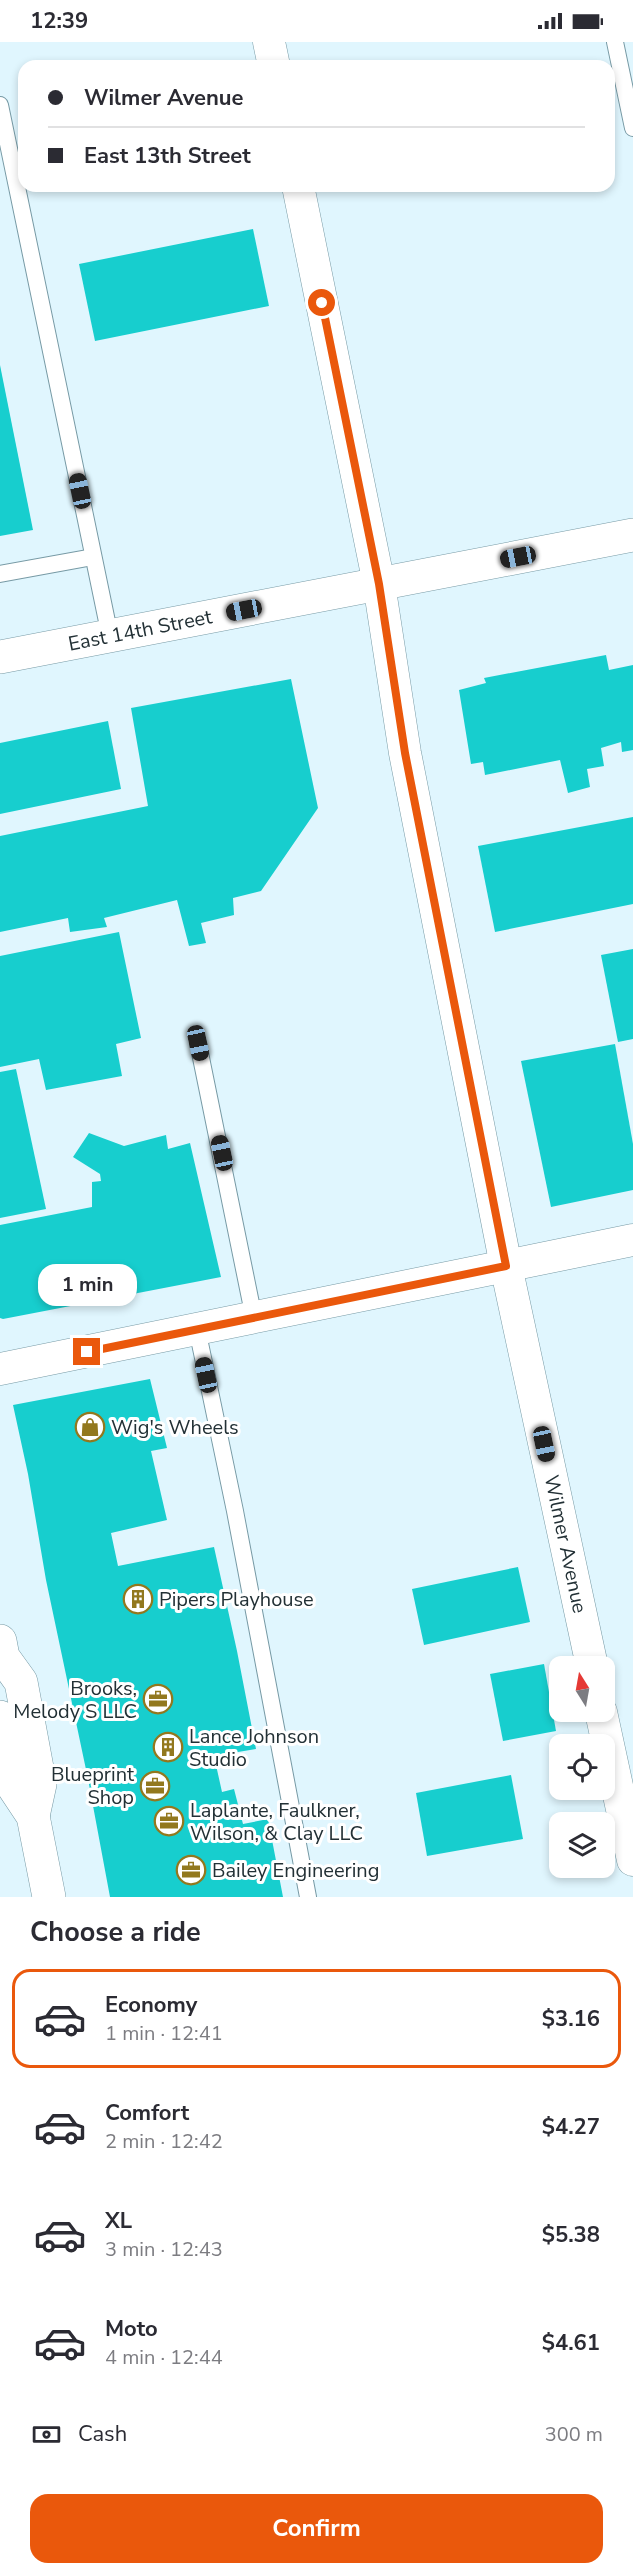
<!DOCTYPE html>
<html lang="en">
<head>
<meta charset="utf-8">
<style>
	body { margin:0; font-family:"Nunito Sans",sans-serif; background:#f2f2f3; color:#2b2b33; height:100vh; display:flex; flex-direction:column; font-size:22px; white-space:nowrap }
	* { box-sizing:border-box; margin:0 }
	p { font-size:20px; color:#7c7c81 }
	.icon { flex:none; width:33px; height:33px; fill:none; stroke:currentColor; stroke-width:2; stroke-linecap:round; stroke-linejoin:round }
	.map { position:relative; height:1855px; overflow:hidden }
	.drawer { display:flex; flex-direction:column; background:#fff; flex:1 }
	.drawer>* { flex:none }
	.hud { position:absolute; left:18px; top:18px; width:597px; height:132px; border-radius:18px; box-shadow:0 3px 9px #0003; display:grid; align-content:center; height:132px; padding:0 30px; background:#fff }
	.needle { width:39px; rotate:349deg }
	.buttons { position:absolute; left:549px; top:1614px; display:grid; gap:12px }
	.buttons a { display:grid; place-items:center; width:66px; height:66px; border-radius:12px; background:#fff; box-shadow:0 3px 9px #0003; font-size:30px }
	.end { position:absolute; width:27px; height:27px; margin:-14px; border:8px solid #ea580c; background:#fff; box-shadow:0 0 0 3px #fff }
	.from { border-radius:50% }
	.bubble { position:absolute; height:42px; border-radius:18px; background:#fff; box-shadow:0 3px 9px #0003; font-size:20px; font-weight:700; line-height:42px; text-align:center }
	.car { position:absolute; width:18px; height:36px; margin:-18px -9px; border-radius:8px; box-shadow:0 0 4px 2px #0007; background:linear-gradient(#222 24%,#8ab4d8 0 40%,#222 0 76%,#8ab4d8 0 86%,#222 0) }
	.hud b { display:flex; align-items:center; gap:21px; height:57px; font-size:22px }
	.hud b+b { border-top:2px solid #e1e1e2 }
	.hud i { width:15px; height:15px; background:#2b2b33 }
	ul { padding:0; list-style:none }
	li { display:flex; align-items:center; gap:18px; height:99px; margin:0 12px 9px; padding:0 18px; border:3px solid transparent; border-radius:18px }
	li div { flex:1 }
	li b { display:block; font-size:22px }
	li em { font-style:normal; font-weight:700 }
	li.current { border-color:#ea580c }
	li>.icon { width:54px; height:54px; stroke-width:1.5 }
	h2 { padding:0 30px; font-size:27px; line-height:72px }
	.pay { display:flex; align-items:center; gap:15px; height:66px; padding:0 30px; font-size:22px }
	.pay p { margin-inline-start:auto }
	.primary-button { display:flex; gap:12px; margin-top:auto; padding:12px 30px }
	.primary-button a { flex:1; height:69px; border-radius:18px; background:#ea580c; color:#fff; font-size:24px; font-weight:700; line-height:69px; text-align:center }
	.status { display:flex; justify-content:space-between; align-items:center; height:42px; padding:0 30px; background:#fff; direction:ltr }
	.status svg { height:16px; fill:currentColor }
	.map>svg:first-child { display:block }
	.building { fill:#17cece }
	.lines { fill:none; stroke-linecap:round; stroke-linejoin:round }
	.lane-casing { stroke:#779aa5; stroke-width:18 }
	.street-casing { stroke:#779aa5; stroke-width:33 }
	.secondary-casing { stroke:#779aa5; stroke-width:34 }
	.lane { stroke:#fff; stroke-width:16 }
	.street { stroke:#fff; stroke-width:32 }
	.secondary { stroke:#fff; stroke-width:33 }
	.route { stroke:#ea580c; stroke-width:8 }
	.labels { text-anchor:middle; stroke-width:6; stroke-linejoin:round; paint-order:stroke }
	.street-label { font-size:20px; fill:#223035; stroke:#fff }
	.poi-label { font-size:20px; fill:#223035; stroke:#fff; text-anchor:start }
</style>
</head>
<body>
<div class="status"><b>12:39</b><svg viewBox="0 0 49 12"><path d="M0 12V9h3v3zM5 12V6h3v6zM10 12V3h3v9zM15 12V0h3v12zM26 1h20v11H26zM47 4h2v5h-2z"/></svg></div>
<div class="map">
<svg width="633" height="1855" viewBox="0 0 633 1855">
	<rect width="100%" height="100%" fill="#e0f6fe"/>
	<g class="building">
		<polygon points="253,187 269,264 95,299 79,222"/>
		<polygon points="0,323 33,488 0,494"/>
		<polygon points="606,613 609,628 633,623 633,708 622,710 621,700 601,706 604,724 587,727 590,745 568,751 560,718 485,733 483,720 471,722 459,648 486,641 484,636"/>
		<polygon points="291,637 318,766 261,849 233,856 234,873 201,881 206,901 189,904 177,858 104,876 107,885 70,890 68,876 0,890 0,794 148,764 131,666"/>
		<polygon points="108,679 121,747 0,772 0,701"/>
		<polygon points="633,775 633,862 495,890 478,804"/>
		<polygon points="119,890 141,996 116,1002 122,1034 46,1048 39,1017 0,1025 0,914"/>
		<polygon points="633,907 633,997 618,1000 601,913"/>
		<polygon points="615,1002 633,1102 633,1148 551,1165 521,1019"/>
		<polygon points="16,1027 46,1167 0,1176 0,1030"/>
		<polygon points="89,1091 124,1104 166,1093 168,1107 190,1101 221,1235 3,1277 0,1276 0,1183 92,1165 92,1140 101,1139 100,1132 73,1115"/>
		<polygon points="150,1337 167,1406 151,1409 167,1478 111,1491 118,1524 214,1505 237,1609 256,1707 214,1714 222,1750 234,1747 243,1782 268,1777 283,1855 110,1855 88,1737 46,1538 28,1432 13,1363"/>
		<polygon points="518,1525 530,1580 424,1603 412,1547"/>
		<polygon points="544,1622 556,1689 503,1699 490,1632"/>
		<polygon points="511,1733 523,1797 427,1814 416,1751"/>
	</g>
	<g class="lines">
		<g class="lane-casing">
			<g id="lane">
				<polyline points="615,0 633,86"/>
				<polyline points="0,63 110,594"/>
				<polyline points="0,532 93,515"/>
				<polyline points="198,1001 254,1276"/>
				<polyline points="197,1287 235,1469 308,1855"/>
			</g>
		</g>
		<g class="street-casing">
			<g id="street">
				<polyline points="269,0 274,24"/>
				<polyline points="298,144 379,542 405,711 506,1224 592,1624"/>
				<polyline points="0,1327 633,1198"/>
				<polyline points="601,1670 633,1818"/>
			</g>
		</g>
		<g class="secondary-casing">
			<g id="secondary">
				<polyline points="0,615 633,493"/>
				<polyline points="0,1599 3,1615 21,1640 40,1742 33,1774"/>
				<polyline points="0,1675 11,1741 33,1774 49,1855"/>
			</g>
		</g>
		<use href="#lane" class="lane"/>
		<use href="#street" class="street"/>
		<use href="#secondary" class="secondary"/>
	</g>
	<g class="lines">
		<polyline class="route" points="87,1310 506,1224 405,711 379,542 322,261"/>
	</g>
	<defs>
		<g id="shop-ring" transform="scale(1.5)"><circle r="9.5" fill="#fff" stroke="#92781e" stroke-width="1.5"/><path d="M-5-2.5h2.3a2.7 3.5 0 0 1 5.4 0H5L5.5 6h-11ZM-1.5-2.5h3a1.5 2.3 0 0 0-3 0Z" fill="#92781e"/></g>
		<g id="building-ring" transform="scale(1.5)"><circle r="9.5" fill="#fff" stroke="#92781e" stroke-width="1.5"/><path d="M-4-6H4V6H1V3H-1V6H-4ZM-2.5-4.3h1.7v1.8h-1.7ZM.8-4.3h1.7v1.8H.8ZM-2.5-1h1.7V.8h-1.7ZM.8-1h1.7V.8H.8Z" fill="#92781e"/></g>
		<g id="office-ring" transform="scale(1.5)"><circle r="9.5" fill="#fff" stroke="#92781e" stroke-width="1.5"/><path d="M-6-3h4V-5.5h4V-3h4V5H-6ZM-1-4.5V-3h2v-1.5ZM-6 0V1H6V0Z" fill="#92781e"/></g>
	</defs>
	<g fill-rule="evenodd">
		<use href="#shop-ring" x="90" y="1385"/>
		<use href="#building-ring" x="138" y="1557"/>
		<use href="#office-ring" x="158" y="1657"/>
		<use href="#building-ring" x="168" y="1705"/>
		<use href="#office-ring" x="155" y="1744"/>
		<use href="#office-ring" x="169" y="1779"/>
		<use href="#office-ring" x="191" y="1828"/>
	</g>
	<g class="labels">
		<g class="street-label">
			<text transform="translate(140 588) rotate(-11)" y="7">East 14th Street</text>
			<text transform="translate(566 1502) rotate(78)" y="7">Wilmer Avenue</text>
		</g>
		<g class="poi-label">
			<text x="111" y="1392">Wig's Wheels</text>
			<text x="159" y="1564">Pipers Playhouse</text>
			<text x="137" y="1653" text-anchor="end">Brooks,<tspan x="137" dy="23">Melody S LLC</tspan></text>
			<text x="189" y="1701">Lance Johnson<tspan x="189" dy="23">Studio</tspan></text>
			<text x="134" y="1739" text-anchor="end">Blueprint<tspan x="134" dy="23">Shop</tspan></text>
			<text x="190" y="1775">Laplante, Faulkner,<tspan x="190" dy="23">Wilson, &amp; Clay LLC</tspan></text>
			<text x="212" y="1835">Bailey Engineering</text>
		</g>
	</g>
</svg>
<div class="buttons">
<a><svg class="needle" viewBox="-14 -14 28 28"><path d="M0-13l5 13h-10z" fill="#e53935"/><path d="M0 13l5-13h-10z" fill="#7c7c81"/></svg></a>
<a><svg class="icon" aria-label="locate" viewBox="0 0 24 24"><circle cx="12" cy="12" r="6"/><path d="M12 2v4M12 18v4M2 12h4M18 12h4"/></svg></a>
<a><svg class="icon" aria-label="layers" viewBox="0 0 24 24"><path d="M12 4l9 5-9 5-9-5zM3 14l9 5 9-5"/></svg></a>
</div>
<i class="end from" style="left:322px;top:261px"></i>
<i class="end" style="left:87px;top:1310px"></i>
<div class="bubble" style="left:38px;top:1222px;width:99px">1 min</div>
<i class="car" style="left:80px;top:449px;rotate:348deg"></i>
<i class="car" style="left:518px;top:515px;rotate:259deg"></i>
<i class="car" style="left:244px;top:568px;rotate:259deg"></i>
<i class="car" style="left:198px;top:1001px;rotate:168deg"></i>
<i class="car" style="left:222px;top:1111px;rotate:348deg"></i>
<i class="car" style="left:206px;top:1333px;rotate:348deg"></i>
<i class="car" style="left:544px;top:1402px;rotate:168deg"></i>
<div class="hud">
<b><i class="from"></i>Wilmer Avenue</b>
<b><i></i>East 13th Street</b>
</div>
</div>
<section class="drawer">
<h2>Choose a ride</h2>
<ul>
<li class="current"><svg class="icon" aria-label="car" viewBox="0 0 24 24"><path d="M5 17H2v-5l4-1 3-4h7l3 4 3 1v5h-3M9 17h6M6 11h13"/><circle cx="7" cy="17" r="2"/><circle cx="17" cy="17" r="2"/></svg><div><b>Economy</b><p>1 min · 12:41</p></div><em>$3.16</em></li>
<li><svg class="icon" aria-label="car" viewBox="0 0 24 24"><path d="M5 17H2v-5l4-1 3-4h7l3 4 3 1v5h-3M9 17h6M6 11h13"/><circle cx="7" cy="17" r="2"/><circle cx="17" cy="17" r="2"/></svg><div><b>Comfort</b><p>2 min · 12:42</p></div><em>$4.27</em></li>
<li><svg class="icon" aria-label="car" viewBox="0 0 24 24"><path d="M5 17H2v-5l4-1 3-4h7l3 4 3 1v5h-3M9 17h6M6 11h13"/><circle cx="7" cy="17" r="2"/><circle cx="17" cy="17" r="2"/></svg><div><b>XL</b><p>3 min · 12:43</p></div><em>$5.38</em></li>
<li><svg class="icon" aria-label="car" viewBox="0 0 24 24"><path d="M5 17H2v-5l4-1 3-4h7l3 4 3 1v5h-3M9 17h6M6 11h13"/><circle cx="7" cy="17" r="2"/><circle cx="17" cy="17" r="2"/></svg><div><b>Moto</b><p>4 min · 12:44</p></div><em>$4.61</em></li>
</ul>
<div class="pay"><svg class="icon" aria-label="cash" viewBox="0 0 24 24"><path d="M3 7h18v10H3z"/><circle cx="12" cy="12" r="2"/></svg>Cash<p>300 m</p></div>
<div class="primary-button"><a>Confirm</a></div>
</section>
</body>
</html>
